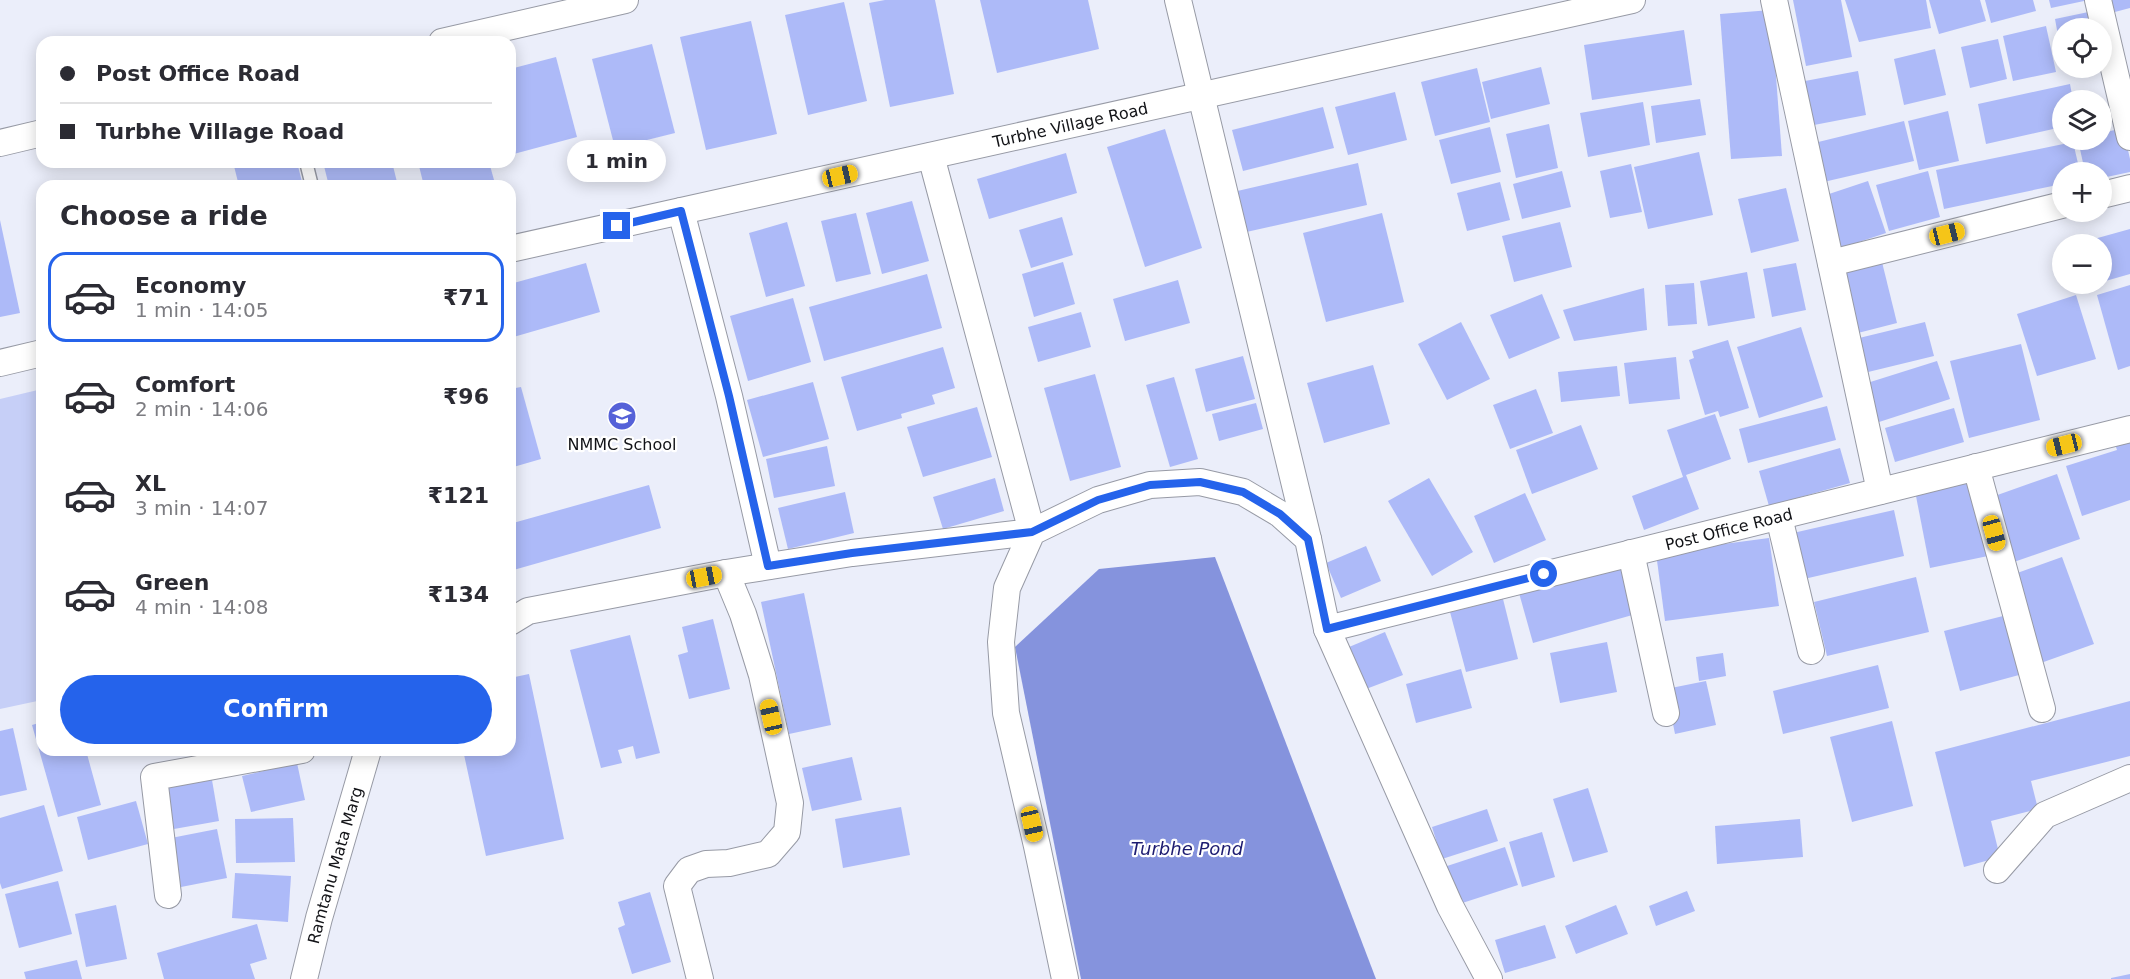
<!DOCTYPE html>
<html lang="en">
<head>
<meta charset="utf-8">
<style>
	body { margin:0; font-family:"DejaVu Sans",sans-serif; background:#f2f2f3; color:#2b2b33; height:100vh; display:flex; flex-direction:column; font-size:22px; white-space:nowrap }
	* { box-sizing:border-box; margin:0 }
	p { font-size:20px; color:#7c7c81 }
	.icon { flex:none; width:33px; height:33px; fill:none; stroke:currentColor; stroke-width:2; stroke-linecap:round; stroke-linejoin:round }
	.map { position:relative; flex:1; overflow:hidden }
	.sheet { position:absolute; left:36px; top:180px; width:480px; height:576px; display:flex; flex-direction:column; background:#fff; border-radius:18px; box-shadow:0 3px 15px #0003 }
	.sheet>* { flex:none }
	.top-card { position:absolute; left:36px; top:36px; width:480px; height:132px; border-radius:18px; box-shadow:0 3px 15px #0003; display:grid; align-content:center; height:132px; padding:0 24px; background:#fff }
	.buttons { position:absolute; left:2052px; top:18px; display:grid; gap:12px }
	.buttons a { display:grid; place-items:center; width:60px; height:60px; border-radius:50%; background:#fff; box-shadow:0 3px 15px #0003; font-size:30px }
	.end { position:absolute; width:27px; height:27px; margin:-14px; border:8px solid #2563eb; background:#fff; box-shadow:0 0 0 3px #fff }
	.from { border-radius:50% }
	.bubble { position:absolute; height:42px; border-radius:21px; background:#fff; box-shadow:0 3px 15px #0003; font-size:20px; font-weight:700; line-height:42px; text-align:center }
	.car { position:absolute; width:18px; height:36px; margin:-18px -9px; border-radius:8px; box-shadow:0 0 4px 2px #0007; background:linear-gradient(#f5c518 24%,#345 0 40%,#f5c518 0 76%,#345 0 86%,#f5c518 0) }
	.top-card b { display:flex; align-items:center; gap:21px; height:57px; font-size:22px }
	.top-card b+b { border-top:2px solid #e1e1e2 }
	.top-card i { width:15px; height:15px; background:#2b2b33 }
	ul { padding:0; list-style:none }
	li { display:flex; align-items:center; gap:18px; height:90px; margin:0 12px 9px; padding:0 12px; border:3px solid transparent; border-radius:18px }
	li div { flex:1 }
	li b { display:block; font-size:22px }
	li em { font-style:normal; font-weight:700 }
	li.selected { border-color:#2563eb }
	li>.icon { width:54px; height:54px; stroke-width:1.5 }
	h2 { padding:0 24px; font-size:27px; line-height:72px }
	.button { display:flex; gap:12px; margin-top:auto; padding:12px 24px }
	.button a { flex:1; height:69px; border-radius:36px; background:#2563eb; color:#fff; font-size:24px; font-weight:700; line-height:69px; text-align:center }
	.map>svg:first-child { display:block }
	.green { fill:#c6cff7 }
	.water { fill:#8593dd }
	.building { fill:#adbaf8 }
	.lines { fill:none; stroke-linecap:round; stroke-linejoin:round }
	.lane-casing { stroke:#979aa5; stroke-width:15 }
	.street-casing { stroke:#979aa5; stroke-width:28 }
	.lane { stroke:#fff; stroke-width:12 }
	.street { stroke:#fff; stroke-width:26 }
	.route { stroke:#2563eb; stroke-width:8 }
	.labels { text-anchor:middle; stroke-width:4.5; stroke-linejoin:round; paint-order:stroke }
	.street-label { font-size:16px; fill:#121317; stroke:#fff }
	.poi-label { font-size:16px; fill:#121317; stroke:#fff }
	.water-label { font-size:18px; font-style:italic; fill:#1d1c71; stroke:#fff }
</style>
</head>
<body>
<div class="map">
<svg width="2130" height="979" viewBox="0 0 2130 979">
	<rect width="100%" height="100%" fill="#ebeefa"/>
	<polygon class="green" points="42,389 42,700 0,709 0,399"/>
	<polygon class="water" points="1215,557 1376,979 1081,979 1015,647 1099,569"/>
	<g class="building">
		<polygon points="885,0 935,0 954,94 890,107 869,3"/>
		<polygon points="980,0 1088,0 1099,49 997,73"/>
		<polygon points="1793,0 1841,0 1852,57 1806,66"/>
		<polygon points="1845,0 1926,0 1931,28 1859,42"/>
		<polygon points="1929,0 1980,0 1986,21 1939,34"/>
		<polygon points="1985,0 2033,0 2036,11 1991,23"/>
		<polygon points="2049,0 2084,0 2084,1 2051,8"/>
		<polygon points="2107,0 2130,0 2130,8 2111,13"/>
		<polygon points="844,2 867,101 808,115 785,15"/>
		<polygon points="1771,10 1782,156 1731,159 1720,14"/>
		<polygon points="2098,10 2102,28 2062,28 2061,52 2055,19"/>
		<polygon points="751,21 777,134 706,150 680,37"/>
		<polygon points="2046,26 2056,72 2013,81 2003,36"/>
		<polygon points="1684,30 1692,85 1592,100 1584,45"/>
		<polygon points="1998,39 2007,79 1970,88 1961,47"/>
		<polygon points="652,44 675,133 615,148 592,59"/>
		<polygon points="1935,49 1946,95 1904,105 1894,59"/>
		<polygon points="556,57 577,137 510,155 510,69"/>
		<polygon points="1541,67 1550,104 1491,119 1482,82"/>
		<polygon points="1477,68 1490,122 1435,136 1421,82"/>
		<polygon points="1858,71 1866,115 1814,125 1805,81"/>
		<polygon points="2070,84 2073,100 2062,100 2062,127 1986,144 1978,104"/>
		<polygon points="1395,92 1407,140 1348,155 1335,107"/>
		<polygon points="1700,99 1706,135 1656,143 1651,106"/>
		<polygon points="1643,102 1650,145 1588,157 1580,113"/>
		<polygon points="1323,107 1334,148 1243,171 1232,130"/>
		<polygon points="1948,111 1959,161 1919,170 1908,121"/>
		<polygon points="1904,121 1914,161 1815,184 1806,145"/>
		<polygon points="1549,124 1558,168 1516,178 1506,134"/>
		<polygon points="1490,127 1501,172 1451,184 1439,140"/>
		<polygon points="2123,128 2130,159 2130,172 2102,178 2102,172 2085,172 2078,140 2102,140 2102,133"/>
		<polygon points="1165,129 1202,248 1145,267 1107,147"/>
		<polygon points="2073,142 2080,172 2062,172 2062,184 1944,209 1936,170"/>
		<polygon points="1699,152 1713,215 1648,229 1634,167"/>
		<polygon points="1066,153 1077,193 989,219 977,179"/>
		<polygon points="233,162 297,162 303,186 239,186"/>
		<polygon points="323,162 392,162 398,186 329,186"/>
		<polygon points="418,162 489,162 494,180 469,186 424,186"/>
		<polygon points="1358,163 1367,205 1242,233 1233,192"/>
		<polygon points="1631,164 1642,212 1610,218 1600,171"/>
		<polygon points="1562,171 1571,207 1522,219 1513,184"/>
		<polygon points="1928,171 1940,217 1889,231 1876,185"/>
		<polygon points="1868,181 1886,233 1838,249 1820,197"/>
		<polygon points="1500,182 1510,220 1467,231 1457,193"/>
		<polygon points="1786,188 1799,241 1751,253 1738,199"/>
		<polygon points="912,201 929,261 882,274 866,213"/>
		<polygon points="856,213 871,274 836,282 821,221"/>
		<polygon points="1382,213 1404,302 1326,322 1303,233"/>
		<polygon points="1062,217 1073,255 1031,268 1019,230"/>
		<polygon points="0,220 20,313 0,317"/>
		<polygon points="787,222 805,286 766,297 749,233"/>
		<polygon points="1560,222 1572,267 1514,282 1502,236"/>
		<polygon points="2130,229 2130,274 2102,282 2102,244 2076,244"/>
		<polygon points="1881,258 1897,323 1850,335 1834,270"/>
		<polygon points="1063,262 1075,304 1034,317 1022,274"/>
		<polygon points="586,263 600,312 510,338 510,284"/>
		<polygon points="1796,263 1806,310 1772,317 1763,269"/>
		<polygon points="1747,272 1755,318 1708,326 1700,281"/>
		<polygon points="927,274 942,328 824,361 809,307"/>
		<polygon points="1178,280 1190,323 1125,341 1113,299"/>
		<polygon points="1694,283 1697,324 1668,326 1665,285"/>
		<polygon points="2130,285 2130,366 2118,370 2097,295"/>
		<polygon points="1644,288 1647,330 1574,341 1563,310"/>
		<polygon points="1542,294 1560,338 1509,359 1490,315"/>
		<polygon points="2076,295 2096,359 2037,376 2017,314"/>
		<polygon points="793,298 811,362 748,381 730,316"/>
		<polygon points="1081,312 1091,347 1038,362 1028,327"/>
		<polygon points="1461,322 1490,379 1447,400 1418,344"/>
		<polygon points="1925,322 1934,356 1864,373 1855,339"/>
		<polygon points="1801,327 1823,397 1759,418 1737,347"/>
		<polygon points="1728,340 1749,408 1720,417 1718,411 1705,415 1689,360 1694,358 1692,351"/>
		<polygon points="2021,344 2040,420 1969,438 1950,361"/>
		<polygon points="943,347 955,388 932,395 935,404 901,414 902,418 857,431 841,377"/>
		<polygon points="1243,356 1255,399 1206,412 1195,369"/>
		<polygon points="1676,357 1680,399 1629,404 1624,363"/>
		<polygon points="1937,361 1950,399 1876,423 1864,384"/>
		<polygon points="1373,365 1390,424 1324,443 1307,383"/>
		<polygon points="1617,366 1620,396 1561,402 1558,372"/>
		<polygon points="1095,374 1121,467 1070,481 1044,388"/>
		<polygon points="1174,377 1198,459 1170,467 1146,385"/>
		<polygon points="813,382 829,439 763,457 747,400"/>
		<polygon points="521,387 541,459 510,468 510,389"/>
		<polygon points="1536,389 1553,433 1510,449 1493,405"/>
		<polygon points="1256,403 1263,429 1219,441 1212,414"/>
		<polygon points="1827,406 1836,440 1748,463 1739,429"/>
		<polygon points="977,407 992,457 923,477 907,427"/>
		<polygon points="1954,408 1964,442 1895,462 1885,428"/>
		<polygon points="1715,414 1731,459 1686,475 1699,509 1644,530 1632,496 1683,477 1667,430"/>
		<polygon points="1581,425 1598,469 1532,494 1516,450"/>
		<polygon points="2130,440 2130,500 2082,516 2066,466 2117,450 2115,444"/>
		<polygon points="827,446 835,486 774,498 766,459"/>
		<polygon points="1840,448 1850,483 1769,506 1759,471"/>
		<polygon points="2057,474 2080,539 2011,563 1989,498"/>
		<polygon points="995,478 1004,511 943,529 933,497"/>
		<polygon points="1429,478 1473,552 1432,576 1388,501"/>
		<polygon points="1973,480 1988,556 1930,568 1915,491"/>
		<polygon points="649,485 661,528 510,571 510,516 513,523"/>
		<polygon points="845,492 854,533 788,549 778,508"/>
		<polygon points="1525,493 1546,540 1494,563 1474,516"/>
		<polygon points="1894,510 1904,556 1804,579 1793,533"/>
		<polygon points="1769,538 1779,606 1665,621 1656,553"/>
		<polygon points="1366,546 1381,581 1341,598 1326,563"/>
		<polygon points="2062,557 2094,644 2038,664 2006,577"/>
		<polygon points="1622,564 1636,614 1533,643 1519,593"/>
		<polygon points="1916,577 1929,632 1827,656 1814,602"/>
		<polygon points="804,593 831,725 789,734 761,602"/>
		<polygon points="1503,599 1518,659 1466,672 1450,612"/>
		<polygon points="2003,616 2019,675 1960,691 1944,631"/>
		<polygon points="713,619 730,689 689,699 678,655 688,652 682,627"/>
		<polygon points="1385,632 1403,675 1366,689 1349,647"/>
		<polygon points="630,635 660,753 636,759 633,746 618,750 622,763 601,768 570,650"/>
		<polygon points="1607,642 1617,692 1560,703 1550,653"/>
		<polygon points="1723,653 1726,676 1699,681 1696,657"/>
		<polygon points="1878,665 1889,708 1783,734 1773,691"/>
		<polygon points="1461,669 1472,708 1416,723 1406,684"/>
		<polygon points="529,674 564,839 486,856 463,750 510,750 510,678"/>
		<polygon points="1706,681 1716,725 1675,734 1666,689"/>
		<polygon points="2130,701 2130,756 2031,781 2038,809 1991,821 2000,857 1964,867 1935,752"/>
		<polygon points="1892,721 1913,806 1852,822 1830,737"/>
		<polygon points="42,722 42,750 80,750 81,755 87,754 101,805 58,817 32,725"/>
		<polygon points="13,728 27,790 0,796 0,731"/>
		<polygon points="163,750 184,750 184,751 164,756"/>
		<polygon points="852,757 862,800 812,811 802,768"/>
		<polygon points="297,763 305,800 251,812 242,776"/>
		<polygon points="212,780 219,821 174,829 167,788"/>
		<polygon points="1588,788 1608,852 1573,862 1553,799"/>
		<polygon points="136,801 148,844 88,860 77,817"/>
		<polygon points="44,805 63,871 2,889 0,883 0,818"/>
		<polygon points="901,807 910,855 843,868 835,819"/>
		<polygon points="1487,809 1498,841 1442,859 1432,827"/>
		<polygon points="293,818 295,862 236,863 235,819"/>
		<polygon points="1800,819 1803,857 1717,864 1715,826"/>
		<polygon points="217,829 227,878 181,887 171,838"/>
		<polygon points="1542,832 1555,877 1522,887 1509,842"/>
		<polygon points="1505,847 1518,885 1453,906 1441,868"/>
		<polygon points="235,873 291,876 288,922 232,918"/>
		<polygon points="58,881 72,934 19,948 5,894"/>
		<polygon points="1687,891 1695,911 1656,926 1649,906"/>
		<polygon points="650,892 671,962 632,974 618,928 625,925 618,902"/>
		<polygon points="116,905 127,959 86,967 75,914"/>
		<polygon points="1616,905 1628,934 1576,954 1565,926"/>
		<polygon points="257,924 267,959 250,964 255,979 164,979 157,953"/>
		<polygon points="1545,925 1556,958 1505,973 1495,940"/>
		<polygon points="77,960 82,979 26,979 24,972"/>
		<polygon points="2130,974 2130,979 2111,979 2111,978"/>
	</g>
	<g class="lines">
		<g class="lane-casing">
			<polyline id="lane" points="306,162 312,186"/>
		</g>
		<g class="street-casing">
			<g id="street">
				<polyline points="1178,0 1308,539"/>
				<polyline points="1774,0 1880,491"/>
				<polyline points="2098,0 2130,137"/>
				<polyline points="442,42 625,0"/>
				<polyline points="0,143 42,133"/>
				<polyline points="2102,195 2130,188"/>
				<polyline points="681,211 729,396 768,566"/>
				<path id="s1" d="M 510,249 L 1632,0"/>
				<polyline points="1831,263 2062,205"/>
				<polyline points="0,363 42,353"/>
				<polyline points="1976,467 2042,709"/>
				<polyline points="1779,517 1811,651"/>
				<polyline points="1631,553 1666,713"/>
				<polyline points="510,622 528,611 726,573 852,553 1032,532 931,156"/>
				<path id="s2" d="M 1327,629 L 2130,429"/>
				<polyline points="1997,870 2045,815 2130,778"/>
				<polyline points="168,895 154,777 302,750"/>
				<path id="s3" d="M 304,979 L 319,918 L 368,750"/>
				<polyline points="700,979 677,886 689,870 706,864 729,863 768,854 787,832 790,803 762,675 743,614 726,573"/>
				<polyline points="1065,979 1037,846 1006,713 1001,642 1007,588 1032,532 1098,500 1150,485 1200,482 1243,492 1280,514 1308,539 1327,629 1450,906 1489,979"/>
			</g>
		</g>
		<use href="#lane" class="lane"/>
		<use href="#street" class="street"/>
	</g>
	<g class="lines">
		<polyline class="route" points="617,226 681,211 729,396 768,566 852,553 1032,532 1098,500 1150,485 1200,482 1243,492 1280,514 1308,539 1327,629 1544,574"/>
	</g>
	<defs>
		<g id="school-disc" transform="scale(1.5)"><circle r="9.5" fill="#5561d8" stroke="#fff"/><path d="M0-5L7-2L0 1L-7-2ZM-4 1L0 2.5L4 1V4Q0 6-4 4Z" fill="#fff"/></g>
	</defs>
	<g fill-rule="evenodd">
		<use href="#school-disc" x="622" y="416"/>
	</g>
	<g class="labels">
		<g class="street-label">
			<text dy="6" stroke="none"><textPath href="#s1" startOffset="574">Turbhe Village Road</textPath></text>
			<text dy="6" stroke="none"><textPath href="#s2" startOffset="414">Post Office Road</textPath></text>
			<text dy="6" stroke="none"><textPath href="#s3" startOffset="118">Ramtanu Mata Marg</textPath></text>
		</g>
		<g class="poi-label">
			<text x="622" y="450">NMMC School</text>
		</g>
		<g class="water-label">
			<text x="1187" y="855">Turbhe Pond</text>
		</g>
	</g>
</svg>
<div class="buttons">
<a><svg class="icon" aria-label="locate" viewBox="0 0 24 24"><circle cx="12" cy="12" r="6"/><path d="M12 2v4M12 18v4M2 12h4M18 12h4"/></svg></a>
<a><svg class="icon" aria-label="layers" viewBox="0 0 24 24"><path d="M12 4l9 5-9 5-9-5zM3 14l9 5 9-5"/></svg></a>
<a>+</a>
<a>−</a>
</div>
<i class="end from" style="left:1544px;top:574px"></i>
<i class="end" style="left:617px;top:226px"></i>
<div class="bubble" style="left:567px;top:140px;width:99px">1 min</div>
<i class="car" style="left:840px;top:176px;rotate:77deg"></i>
<i class="car" style="left:1947px;top:234px;rotate:76deg"></i>
<i class="car" style="left:2064px;top:445px;rotate:256deg"></i>
<i class="car" style="left:1994px;top:533px;rotate:165deg"></i>
<i class="car" style="left:704px;top:577px;rotate:79deg"></i>
<i class="car" style="left:771px;top:717px;rotate:347deg"></i>
<i class="car" style="left:1032px;top:824px;rotate:167deg"></i>
<div class="top-card">
<b><i class="from"></i>Post Office Road</b>
<b><i></i>Turbhe Village Road</b>
</div>
<section class="sheet">
<h2>Choose a ride</h2>
<ul>
<li class="selected"><svg class="icon" aria-label="car" viewBox="0 0 24 24"><path d="M5 17H2v-5l4-1 3-4h7l3 4 3 1v5h-3M9 17h6M6 11h13"/><circle cx="7" cy="17" r="2"/><circle cx="17" cy="17" r="2"/></svg><div><b>Economy</b><p>1 min · 14:05</p></div><em>₹71</em></li>
<li><svg class="icon" aria-label="car" viewBox="0 0 24 24"><path d="M5 17H2v-5l4-1 3-4h7l3 4 3 1v5h-3M9 17h6M6 11h13"/><circle cx="7" cy="17" r="2"/><circle cx="17" cy="17" r="2"/></svg><div><b>Comfort</b><p>2 min · 14:06</p></div><em>₹96</em></li>
<li><svg class="icon" aria-label="car" viewBox="0 0 24 24"><path d="M5 17H2v-5l4-1 3-4h7l3 4 3 1v5h-3M9 17h6M6 11h13"/><circle cx="7" cy="17" r="2"/><circle cx="17" cy="17" r="2"/></svg><div><b>XL</b><p>3 min · 14:07</p></div><em>₹121</em></li>
<li><svg class="icon" aria-label="car" viewBox="0 0 24 24"><path d="M5 17H2v-5l4-1 3-4h7l3 4 3 1v5h-3M9 17h6M6 11h13"/><circle cx="7" cy="17" r="2"/><circle cx="17" cy="17" r="2"/></svg><div><b>Green</b><p>4 min · 14:08</p></div><em>₹134</em></li>
</ul>
<div class="button"><a>Confirm</a></div>
</section>
</div>
</body>
</html>
